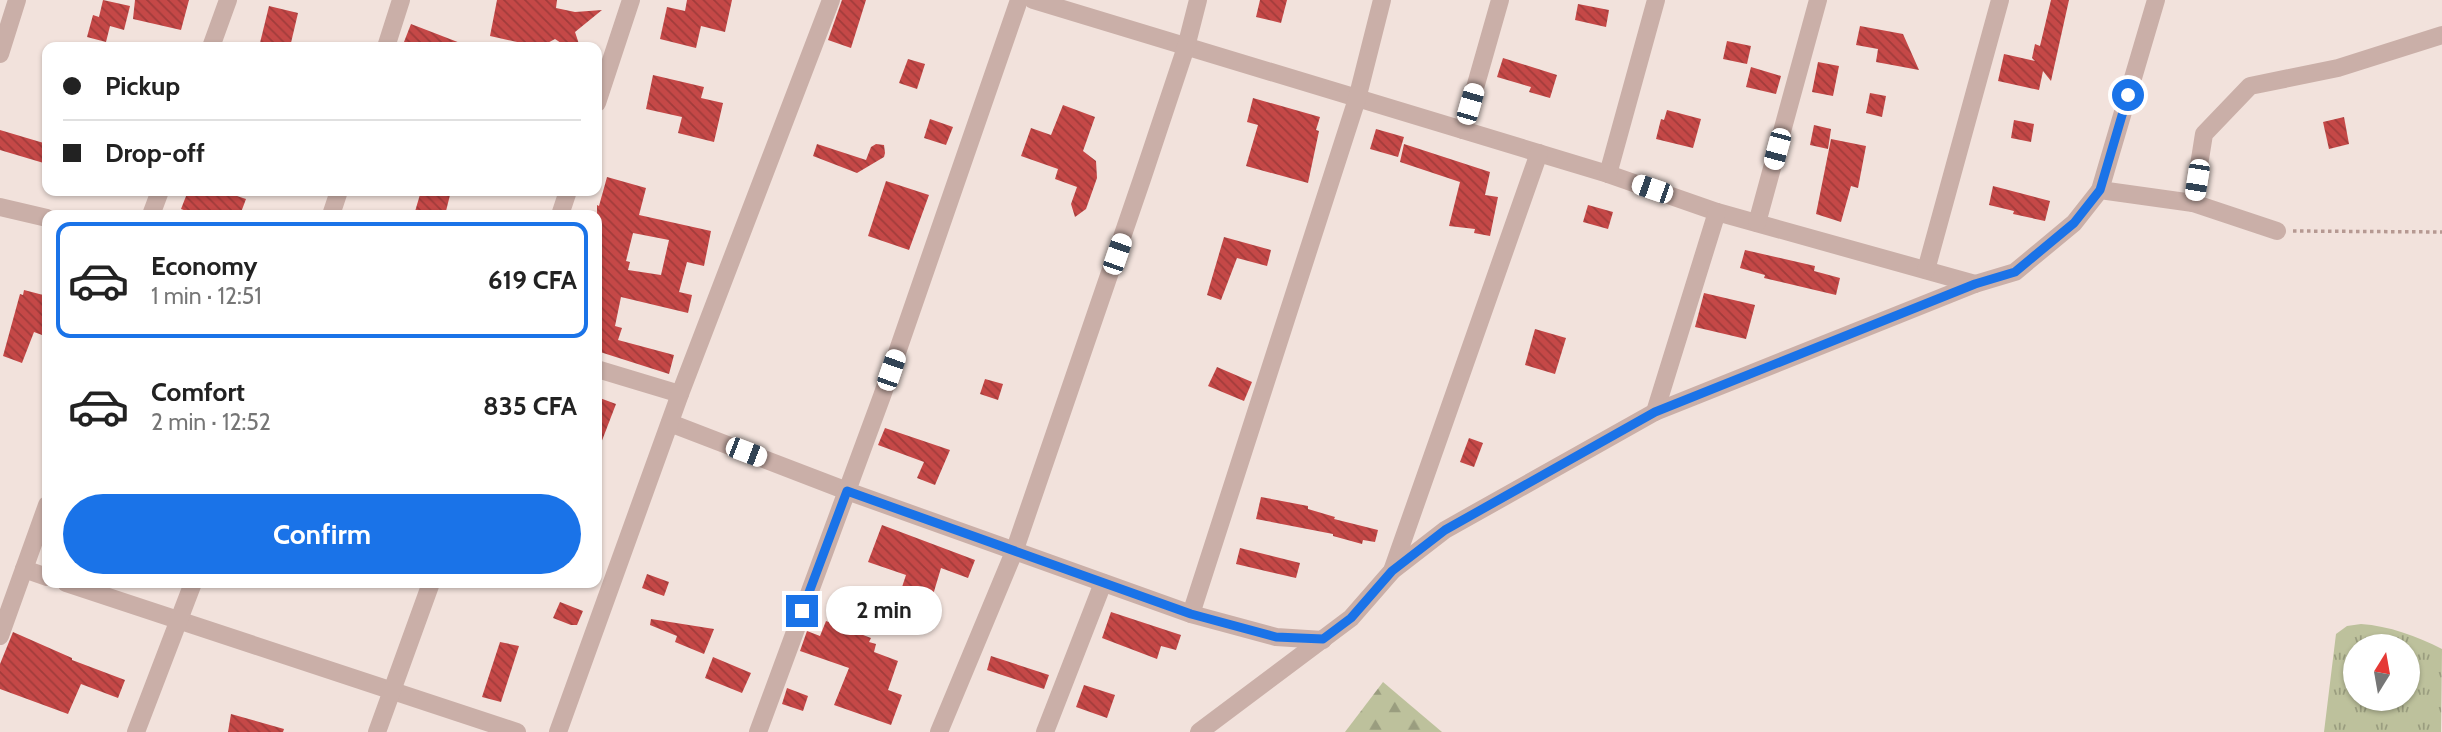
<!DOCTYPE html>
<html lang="en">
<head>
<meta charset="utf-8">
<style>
	body { margin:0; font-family:Cabin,sans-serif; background:#f6f6f6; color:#222; height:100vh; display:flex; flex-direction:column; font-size:26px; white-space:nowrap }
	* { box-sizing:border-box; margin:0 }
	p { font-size:23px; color:#767676 }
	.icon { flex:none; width:38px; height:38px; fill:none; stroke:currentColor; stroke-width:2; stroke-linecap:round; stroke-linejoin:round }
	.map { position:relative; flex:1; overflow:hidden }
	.sheet { position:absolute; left:42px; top:210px; width:560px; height:378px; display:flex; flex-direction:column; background:#fff; border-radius:14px; box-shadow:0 2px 5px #0004 }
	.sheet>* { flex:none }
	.hud { position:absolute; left:42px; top:42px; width:560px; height:154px; border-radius:14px; box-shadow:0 2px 5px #0004; display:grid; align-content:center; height:154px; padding:0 21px; background:#fff }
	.needle { width:46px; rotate:11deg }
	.tools { position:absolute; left:2343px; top:634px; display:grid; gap:14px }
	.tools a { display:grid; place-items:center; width:77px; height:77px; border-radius:50%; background:#fff; box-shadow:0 2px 5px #0004; font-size:35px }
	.end { position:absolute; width:32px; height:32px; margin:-16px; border:9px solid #1a73e8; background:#fff; box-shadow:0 0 0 4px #fff }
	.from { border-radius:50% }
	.bubble { position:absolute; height:49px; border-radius:24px; background:#fff; box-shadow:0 2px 5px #0004; font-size:23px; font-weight:700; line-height:49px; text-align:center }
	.car { position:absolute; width:21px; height:42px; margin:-21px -10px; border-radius:9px; box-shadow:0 0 5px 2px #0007; background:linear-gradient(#fff 24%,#345 0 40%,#fff 0 76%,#345 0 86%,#fff 0) }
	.hud b { display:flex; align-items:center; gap:24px; height:66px; font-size:26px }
	.hud b+b { border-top:2px solid #e0e0e0 }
	.hud i { width:18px; height:18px; background:#222 }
	ul { padding:12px 0 0; list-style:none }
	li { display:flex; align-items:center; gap:21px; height:116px; margin:0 14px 10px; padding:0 7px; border:4px solid transparent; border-radius:14px }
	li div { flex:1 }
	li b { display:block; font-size:26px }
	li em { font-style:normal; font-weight:700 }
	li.on { border-color:#1a73e8 }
	li>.icon { width:63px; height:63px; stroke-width:1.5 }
	.primary-button { display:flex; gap:14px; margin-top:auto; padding:14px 21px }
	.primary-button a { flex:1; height:80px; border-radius:42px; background:#1a73e8; color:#fff; font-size:28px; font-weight:700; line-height:80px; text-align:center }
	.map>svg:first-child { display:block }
	.grass { fill:url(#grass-tufts); fill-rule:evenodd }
	.forest { fill:url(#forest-firs) }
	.building { fill:url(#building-back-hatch); fill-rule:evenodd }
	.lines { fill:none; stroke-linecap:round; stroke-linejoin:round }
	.path { stroke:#b69992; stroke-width:3.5; stroke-dasharray:3.5 3.5; stroke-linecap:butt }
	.minor { stroke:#caafa8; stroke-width:18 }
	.route { stroke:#1a73e8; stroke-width:9 }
</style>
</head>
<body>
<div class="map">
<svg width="2442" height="732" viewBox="0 0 2442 732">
	<defs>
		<pattern id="grass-tufts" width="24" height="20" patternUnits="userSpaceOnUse" patternTransform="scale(1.75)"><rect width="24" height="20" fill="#bdc19c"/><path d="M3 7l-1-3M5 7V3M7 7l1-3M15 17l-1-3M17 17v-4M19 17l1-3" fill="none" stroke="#9a9d7f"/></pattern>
		<pattern id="forest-firs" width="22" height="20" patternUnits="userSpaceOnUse" patternTransform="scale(1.75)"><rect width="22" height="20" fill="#bdc19c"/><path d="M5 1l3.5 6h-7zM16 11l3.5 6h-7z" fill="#9a9d7f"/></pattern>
		<pattern id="building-back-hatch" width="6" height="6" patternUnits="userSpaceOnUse" patternTransform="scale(1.75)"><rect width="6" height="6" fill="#c54847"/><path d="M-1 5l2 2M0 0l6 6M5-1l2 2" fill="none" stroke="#a13c3b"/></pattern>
	</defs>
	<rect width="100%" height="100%" fill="#f2e2dc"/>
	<path class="grass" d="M 2361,624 C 2389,626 2417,636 2442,649 L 2441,732 L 2324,732 L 2336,634 L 2347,626 ZM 2356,646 L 2408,646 L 2408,698 L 2356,698 Z"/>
	<polygon class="forest" points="1383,682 1442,732 1345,732"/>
	<g class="building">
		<polygon points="103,0 130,6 124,30 110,26 106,42 87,37 93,15 99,17"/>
		<polygon points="135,0 189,0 181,30 133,19"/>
		<polygon points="497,0 557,0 556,8 575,12 602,10 575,32 580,47 567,47 555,39 540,47 490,36"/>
		<polygon points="687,0 732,0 725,32 701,26 696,48 660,39 667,7 685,11"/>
		<polygon points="842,0 866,0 851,48 828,40"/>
		<polygon points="1260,0 1287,0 1281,23 1256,17"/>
		<polygon points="2051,0 2069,0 2051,81 2043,71 2039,90 1998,81 2004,54 2035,61 2032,58 2035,44 2040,46"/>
		<polygon points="1578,4 1609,10 1606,27 1575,20"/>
		<polygon points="269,6 298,13 290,47 259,47"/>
		<polygon points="411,24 468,46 467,47 402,47"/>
		<polygon points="1860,26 1903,34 1919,70 1876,62 1878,49 1856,45"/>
		<polygon points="1727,41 1751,46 1747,64 1723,59"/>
		<polygon points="1503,58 1557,75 1550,98 1529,92 1531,87 1497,77"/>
		<polygon points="908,59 925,64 917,89 899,83"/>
		<polygon points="1818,62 1839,66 1833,96 1812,92"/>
		<polygon points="1751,67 1781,76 1776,94 1746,87"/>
		<polygon points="653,75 704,87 701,98 723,103 714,142 678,133 682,117 646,109"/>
		<polygon points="1870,93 1886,96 1882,117 1866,113"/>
		<polygon points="1253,98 1320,117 1316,130 1319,131 1308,183 1246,166 1258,125 1247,122"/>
		<polygon points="1063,105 1095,117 1083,151 1096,161 1097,178 1086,209 1075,217 1071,204 1077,187 1055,179 1058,169 1021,156 1031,128 1051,135"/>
		<polygon points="1667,110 1701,119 1693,148 1656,139 1661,119 1664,120"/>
		<polygon points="2344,117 2349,144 2329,149 2323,122"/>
		<polygon points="930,119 953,127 946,145 924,138"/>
		<polygon points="2014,120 2034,124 2031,142 2011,138"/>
		<polygon points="1814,125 1831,129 1828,149 1810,145"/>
		<polygon points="1376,129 1404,137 1398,157 1370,149"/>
		<polygon points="0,130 47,144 47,164 0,150"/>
		<polygon points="1831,139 1866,146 1858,188 1851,186 1841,222 1816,214"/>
		<polygon points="817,144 866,160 871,147 876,144 884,145 885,153 884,157 857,173 813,156"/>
		<polygon points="1404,144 1490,172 1485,195 1498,197 1490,236 1474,233 1475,229 1449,226 1460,182 1400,162"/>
		<path d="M 607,177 L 646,188 L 639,215 L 711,231 L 704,266 L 687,262 L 679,292 L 692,295 L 688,313 L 621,297 L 615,326 L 622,328 L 618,340 L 674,355 L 669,374 L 597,351 L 597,205 L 599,206 ZM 633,233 L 669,240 L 661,275 L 628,270 L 630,262 L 626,261 Z"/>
		<polygon points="886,181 929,195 909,250 868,236"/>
		<polygon points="1993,186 2050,201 2045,221 2013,214 2014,211 1989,205"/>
		<polygon points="188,191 222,191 246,199 240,215 217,215 203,210 201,215 197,215 181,209"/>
		<polygon points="421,191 451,191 445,215 414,215"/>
		<polygon points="1588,205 1613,212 1608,229 1583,222"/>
		<polygon points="1224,237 1271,250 1267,266 1237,258 1221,300 1207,295"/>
		<polygon points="1745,250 1815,266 1814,271 1840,278 1836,295 1764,278 1765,275 1740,268"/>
		<polygon points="24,290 47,296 47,316 42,335 34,332 22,363 3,356 20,294 23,295"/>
		<polygon points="1704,293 1755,305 1746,339 1695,327"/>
		<polygon points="1535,329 1566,338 1555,374 1525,365"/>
		<polygon points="1217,367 1252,382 1244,401 1208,386"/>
		<polygon points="985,379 1003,384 998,400 980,394"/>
		<polygon points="597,397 616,404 598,451 597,451"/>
		<polygon points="885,428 950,450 935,485 917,478 924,462 878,445"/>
		<polygon points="1469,438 1483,443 1474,467 1460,462"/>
		<polygon points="1261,497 1308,506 1308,509 1335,517 1334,519 1378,530 1375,542 1363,540 1362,544 1333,536 1333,534 1256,519"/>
		<polygon points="882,525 975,560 968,578 941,568 930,605 899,596 906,575 868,562"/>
		<polygon points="1240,548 1300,563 1296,578 1236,564"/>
		<polygon points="647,574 669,582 664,596 642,588"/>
		<polygon points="560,602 583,611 577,625 571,625 553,618"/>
		<polygon points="1111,612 1181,635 1176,650 1161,646 1157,659 1102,638"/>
		<polygon points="651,619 714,629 704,654 675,642 677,636 650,625"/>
		<polygon points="826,621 871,638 869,642 876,644 874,652 898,661 888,690 902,695 891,725 834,705 849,668 800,651 807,631 820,636"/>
		<polygon points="13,632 72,658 72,660 125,680 118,698 81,684 68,714 0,689 0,664"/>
		<polygon points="500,642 519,646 501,702 482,697"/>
		<polygon points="991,656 1049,675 1044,689 987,670"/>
		<polygon points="713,657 751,673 742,693 705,678"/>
		<polygon points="1084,685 1115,695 1107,718 1076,707"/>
		<polygon points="787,688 808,696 803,711 782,704"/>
		<polygon points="231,714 284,729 283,732 228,732"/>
	</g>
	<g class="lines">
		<polyline class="path" points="2293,231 2442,232"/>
		<g class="minor">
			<polyline points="1033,0 1608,174 1717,212 1975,284"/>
			<polyline points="211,47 228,0"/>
			<polyline points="386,47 401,0"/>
			<polyline points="0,54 17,0"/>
			<polyline points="597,103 631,0"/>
			<polyline points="1463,130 1500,0"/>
			<polyline points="1608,174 1656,0"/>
			<polyline points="2100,190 2156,0"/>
			<polyline points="2193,203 2277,231"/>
			<polyline points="0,207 47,218"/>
			<polyline points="151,215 160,191"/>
			<polyline points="331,215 339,191"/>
			<polyline points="560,215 568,191"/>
			<polyline points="1757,223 1818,0"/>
			<polyline points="1926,270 2000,0"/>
			<polyline points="597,369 680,394"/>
			<polyline points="1655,412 1717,212"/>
			<polyline points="670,423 847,491 1191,614 1276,637 1323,640"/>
			<polyline points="24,569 47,577"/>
			<polyline points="1392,571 1539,153"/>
			<polyline points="66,583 517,732"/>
			<polyline points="1191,614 1357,99 1382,0"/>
			<polyline points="0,636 47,505"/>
			<polyline points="136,732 193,583"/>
			<polyline points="377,732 431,583"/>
			<polyline points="558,732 680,394 831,0"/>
			<polyline points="758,732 882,396 1019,0"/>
			<polyline points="939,732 1014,552 1142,179 1186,47 1198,0"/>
			<polyline points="1045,732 1103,583"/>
			<polyline points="1199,732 1351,618 1392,571 1445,530 1655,412 1975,284 2015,272 2074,223 2100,190 2193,203 2204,134 2250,86 2338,68 2442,35"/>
		</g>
	</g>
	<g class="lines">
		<polyline class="route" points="802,611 847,491 1191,614 1276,637 1323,639 1351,618 1392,571 1445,530 1655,412 1975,284 2015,272 2074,223 2100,190 2128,95"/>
	</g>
</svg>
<div class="tools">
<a><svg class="needle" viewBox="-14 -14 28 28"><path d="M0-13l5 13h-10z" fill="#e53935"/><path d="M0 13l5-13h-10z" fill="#767676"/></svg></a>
</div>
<i class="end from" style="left:2128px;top:95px"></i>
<i class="end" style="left:802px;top:611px"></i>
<div class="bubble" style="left:826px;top:586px;width:116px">2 min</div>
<i class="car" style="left:1470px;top:104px;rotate:16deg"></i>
<i class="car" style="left:1777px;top:149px;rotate:195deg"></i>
<i class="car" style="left:2197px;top:180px;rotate:189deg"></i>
<i class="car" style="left:1652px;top:189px;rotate:289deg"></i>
<i class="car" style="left:1117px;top:254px;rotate:19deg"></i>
<i class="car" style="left:891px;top:370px;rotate:19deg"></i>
<i class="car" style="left:746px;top:452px;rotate:111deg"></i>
<div class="hud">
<b><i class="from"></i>Pickup</b>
<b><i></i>Drop-off</b>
</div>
<section class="sheet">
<ul>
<li class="on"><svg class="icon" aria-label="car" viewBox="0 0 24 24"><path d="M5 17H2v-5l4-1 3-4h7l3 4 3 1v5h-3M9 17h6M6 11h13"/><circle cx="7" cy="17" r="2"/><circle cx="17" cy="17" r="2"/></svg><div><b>Economy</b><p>1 min · 12:51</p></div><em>619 CFA</em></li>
<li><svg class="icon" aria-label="car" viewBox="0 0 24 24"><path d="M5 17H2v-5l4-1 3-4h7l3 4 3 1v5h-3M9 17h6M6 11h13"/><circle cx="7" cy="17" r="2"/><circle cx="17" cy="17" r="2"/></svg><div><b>Comfort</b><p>2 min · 12:52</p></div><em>835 CFA</em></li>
</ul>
<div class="primary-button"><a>Confirm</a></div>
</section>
</div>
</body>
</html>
